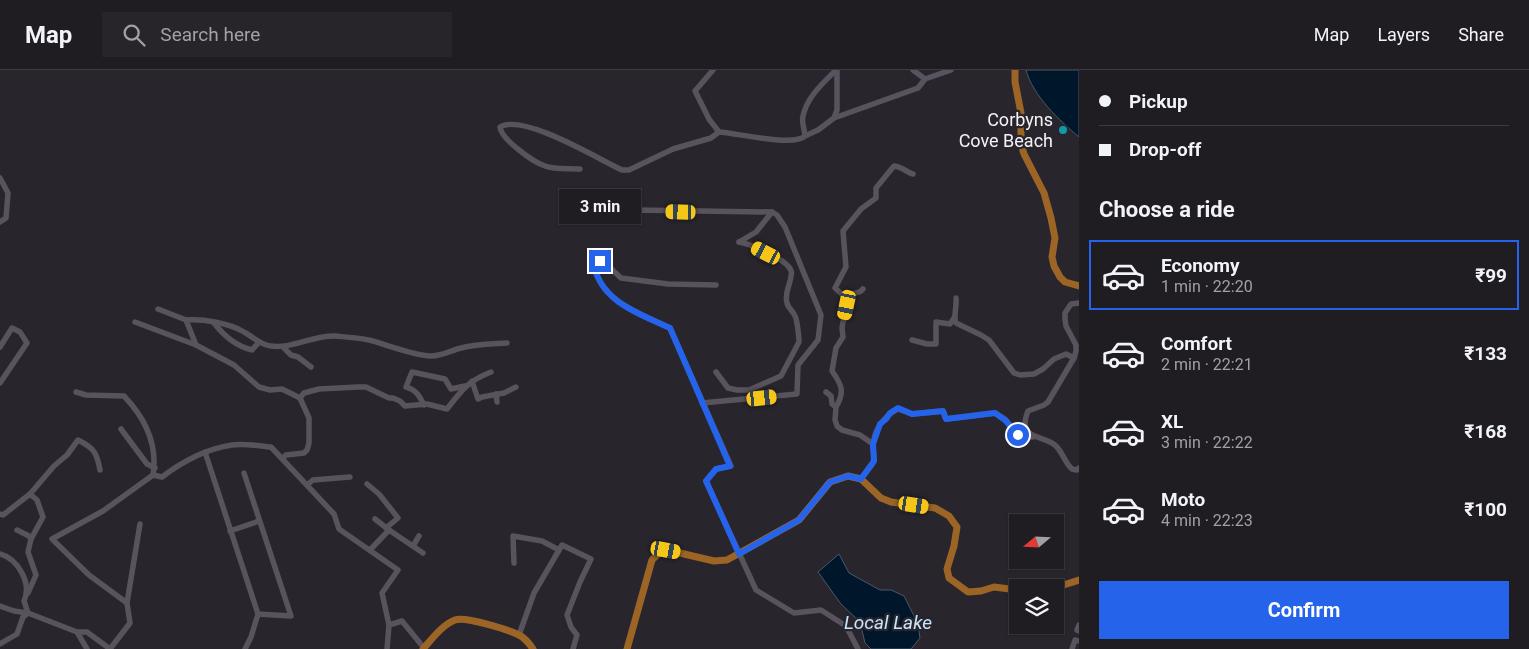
<!DOCTYPE html>
<html lang="en">
<head>
<meta charset="utf-8">
<style>
	body { margin:0; font-family:Roboto,sans-serif; background:#27252a; color:#f1f3f6; height:100vh; display:flex; flex-direction:column; font-size:19px; white-space:nowrap }
	* { box-sizing:border-box; margin:0 }
	p { font-size:16px; color:#a1a1a5 }
	.icon { flex:none; width:28px; height:28px; fill:none; stroke:currentColor; stroke-width:2; stroke-linecap:round; stroke-linejoin:round }
	.map { position:relative; flex:1; overflow:hidden }
	.sheet { display:flex; flex-direction:column; background:#1f1c22; width:450px }
	.sheet>* { flex:none }
	.banner { display:grid; align-content:center; height:110px; padding:0 20px; background:#1f1c22 }
	.needle { width:32px; rotate:251deg }
	.tools { position:absolute; left:1009px; top:444px; display:grid; gap:10px }
	.tools a { display:grid; place-items:center; width:55px; height:55px; border-radius:0px; background:#1f1c22; box-shadow:0 1px 4px #0004,0 0 0 1px #3c3a40; font-size:25px }
	.end { position:absolute; width:22px; height:22px; margin:-11px; border:6px solid #2563eb; background:#fff; box-shadow:0 0 0 2px #fff }
	.from { border-radius:50% }
	.bubble { position:absolute; height:35px; border-radius:0px; background:#1f1c22; box-shadow:0 1px 4px #0004,0 0 0 1px #3c3a40; font-size:16px; font-weight:700; line-height:35px; text-align:center }
	.car { position:absolute; width:15px; height:30px; margin:-15px -8px; border-radius:6px; box-shadow:0 0 4px 1px #0007; background:linear-gradient(#f5c518 24%,#345 0 40%,#f5c518 0 76%,#345 0 86%,#f5c518 0) }
	.banner b { display:flex; align-items:center; gap:18px; height:48px; font-size:19px }
	.banner b+b { border-top:1px solid #3c3a40 }
	.banner i { width:12px; height:12px; background:#f1f3f6 }
	ul { padding:0; list-style:none }
	li { display:flex; align-items:center; gap:15px; height:70px; margin:0 10px 8px; padding:0 10px; border:2px solid transparent; border-radius:0px }
	li div { flex:1 }
	li b { display:block; font-size:19px }
	li em { font-style:normal; font-weight:700 }
	li.current { border-color:#2563eb }
	li>.icon { width:45px; height:45px; stroke-width:1.5 }
	h2 { padding:0 20px; font-size:22px; line-height:60px }
	.cta { display:flex; gap:10px; margin-top:auto; padding:10px 20px }
	.cta a { flex:1; height:58px; border-radius:0px; background:#2563eb; color:#fff; font-size:20px; font-weight:700; line-height:58px; text-align:center }
	header { display:flex; align-items:center; gap:30px; box-sizing:border-box; height:70px; padding:0 25px; background:#1f1c22; border-bottom:1px solid #3c3a40 }
	header strong { font-size:24px }
	nav { display:flex; gap:28px; margin-inline-start:auto; font-size:18px }
	.search { width:350px; height:45px; background:#27252a; display:flex; align-items:center; gap:12px; box-sizing:border-box; padding:0 18px; border-radius:0px; color:#a1a1a5; font-size:19px }
	main { display:flex; flex:1; min-height:0 }
	.map>svg:first-child { display:block }
	.water { fill:#00172b; stroke:#495868 }
	.lines { fill:none; stroke-linecap:round; stroke-linejoin:round }
	.minor { stroke:#58535d; stroke-width:5.5 }
	.major { stroke:#9c6525; stroke-width:7 }
	.route { stroke:#2563eb; stroke-width:6 }
	.culture-dot { fill:#0f9aa8; stroke:#29252d; stroke-width:2 }
	.labels { text-anchor:middle; stroke-width:4.5; stroke-linejoin:round; paint-order:stroke }
	.poi-label { font-size:18px; fill:#f4f1f7; stroke:#29252d; text-anchor:end }
	.water-label { font-size:19px; font-style:italic; fill:#c8e5fe; stroke:#29252d }
</style>
</head>
<body>
<header>
<strong>Map</strong>
<div class="search"><svg class="icon" aria-label="search" viewBox="0 0 24 24"><circle cx="10" cy="10" r="6"/><path d="M15 15l6 6"/></svg>Search here</div>
<nav><a>Map</a><a>Layers</a><a>Share</a></nav>
</header>
<main>
<div class="map">
<svg width="1079" height="579" viewBox="0 0 1079 579">
	<rect width="100%" height="100%" fill="#29252d"/>
	<g class="water">
		<path d="M 1026,0 L 1079,0 L 1079,67 C 1059,50 1033,26 1026,0 Z"/>
		<polygon points="839,484 849,503 880,520 891,520 904,526 918,554 920,568 911,579 871,579 865,573 860,552 841,534 818,502"/>
	</g>
	<g class="lines">
		<g class="minor">
			<path d="M 713,0 L 695,21 L 709,49 L 719,62 C 736,63 794,77 805,66 C 805,60 801,52 803,46 C 807,27 823,13 836,0"/>
			<polyline points="913,0 925,9 951,0"/>
			<polyline points="834,48 918,18 925,9"/>
			<polyline points="805,66 818,60 834,48 837,40 837,0"/>
			<path d="M 580,99 C 569,98 555,100 545,96 C 533,92 501,69 500,57 C 523,43 598,89 622,100 L 629,100 L 673,79 L 711,68 L 719,62"/>
			<polyline points="0,108 8,123 6,148 0,152"/>
			<polyline points="604,143 635,140 772,142 777,145 785,157 821,245 818,270 798,295 797,324 702,333"/>
			<polyline points="739,172 756,162 772,142"/>
			<path d="M 716,215 L 668,214 L 621,208 L 604,192 L 600,191 L 594,195 C 601,232 640,243 670,258 L 731,396 L 716,399 L 706,411 L 756,520 L 794,543 L 821,540 L 846,556 L 858,579"/>
			<path d="M 845,226 C 851,222 859,225 863,219"/>
			<path d="M 956,228 C 957,237 953,246 956,253 L 981,265 L 989,270 L 1014,303 L 1020,305 L 1034,304 L 1043,299 L 1054,289 L 1066,284 L 1074,288"/>
			<path d="M 1079,233 L 1071,234 L 1065,243 L 1065,249 L 1066,256 L 1076,275 L 1076,281 L 1074,288 L 1048,332 L 1044,335 L 1028,341 C 1016,371 1043,364 1056,376 C 1063,383 1065,393 1072,399 L 1077,400 L 1079,398"/>
			<polyline points="158,239 186,250"/>
			<polyline points="135,252 196,275 234,295 259,317 270,320 282,319 300,328 309,348 309,373 307,380 304,383 286,385 283,388"/>
			<path d="M 214,253 C 224,266 235,276 252,280 L 259,272"/>
			<polyline points="912,270 927,274 936,274 936,252 950,254 954,248"/>
			<path d="M 196,275 L 186,250 C 204,249 229,253 244,262 C 253,267 261,275 271,276 C 293,279 313,265 335,266 C 345,267 363,268 373,271 C 385,275 420,287 432,286 C 442,286 452,280 461,278 C 476,274 492,274 507,273"/>
			<polyline points="0,277 12,258 20,262 27,273 0,313"/>
			<polyline points="284,278 291,285 298,287 311,297"/>
			<path d="M 716,302 L 728,318 L 737,320 L 749,320 L 781,306 L 799,272 C 799,267 797,249 795,246 C 793,241 788,238 787,233 C 784,223 790,216 791,206 C 792,203 791,199 788,196 C 780,187 751,174 739,172"/>
			<polyline points="472,311 478,329 482,327 504,323 516,317"/>
			<path d="M 76,322 L 86,325 L 124,326 C 145,348 158,374 153,405 L 103,441 L 52,469 L 89,505 L 127,533"/>
			<polyline points="826,322 831,326 832,334 836,337 835,350 837,356 842,360 860,365 873,374"/>
			<polyline points="496,324 497,332"/>
			<path d="M 300,328 L 304,323 L 319,319 L 358,317 L 366,317 L 389,328 L 393,328 L 400,331 L 405,336 L 427,334 L 447,339 C 462,320 468,311 491,302"/>
			<path d="M 424,335 C 419,325 416,320 406,317 L 412,302 L 445,309 L 451,319 L 465,316"/>
			<path d="M 836,337 C 845,322 842,315 832,301 L 836,278 L 843,267 L 842,258 L 847,229 L 835,218 L 846,197 L 843,161 L 861,139 L 876,128 L 876,118 L 894,96 C 903,97 907,103 913,104"/>
			<polyline points="121,359 147,394 155,398"/>
			<polyline points="205,382 258,544 251,567 245,579"/>
			<polyline points="244,403 291,546 258,544"/>
			<path d="M 153,405 L 162,407 C 183,391 205,379 232,375 C 244,373 259,376 271,377 L 334,444 L 339,459 L 398,500 L 382,523 L 389,555 L 387,579"/>
			<path d="M 861,409 C 864,404 870,398 873,393 C 875,388 873,382 873,377 C 873,360 885,345 898,339 L 912,344 L 943,341 L 946,349 L 995,343 L 1005,349 L 1018,365 L 1033,367"/>
			<polyline points="367,414 379,424 398,448 386,458"/>
			<polyline points="307,415 313,410 350,407"/>
			<path d="M 30,424 L 54,396 L 67,385 L 78,370 C 94,378 97,383 100,400"/>
			<polyline points="0,444 3,445 30,424 37,430 43,447 31,469 28,482 36,505 28,523"/>
			<polyline points="375,449 389,460"/>
			<polyline points="17,460 29,466 31,469"/>
			<polyline points="230,461 259,451"/>
			<polyline points="413,476 419,466"/>
			<polyline points="370,480 389,460 423,483"/>
			<path d="M 0,484 C 18,489 32,513 24,531 L 28,543 L 77,562 L 87,579"/>
			<polyline points="514,493 513,466 542,471 559,480"/>
			<polyline points="0,536 14,541 28,543 23,547 17,564 0,574"/>
			<polyline points="389,555 402,551 424,578"/>
			<polyline points="1079,555 1077,560 1079,561"/>
			<polyline points="77,562 87,562 110,579 130,553 127,533 140,454"/>
			<polyline points="519,565 534,523 562,475 591,489 580,512 567,545 571,557 577,565 573,579"/>
			<polyline points="1072,579 1075,570 1079,571"/>
		</g>
		<g class="major">
			<polyline points="1015,0 1015,12 1021,43 1021,74 1024,84 1044,123 1051,148 1055,168 1052,187 1054,196 1060,207 1065,212 1079,216"/>
			<polyline points="1054,518 1079,510"/>
			<path d="M 423,579 C 432,569 442,555 455,550 C 465,546 509,560 519,565 C 525,568 529,573 533,579"/>
			<polyline points="627,579 652,490 659,483 667,480 714,491 727,490 799,450 830,412 848,406 861,409 881,428 891,432 935,438 949,446 957,457 954,476 947,499 949,508 968,522 981,521 994,517 1018,520"/>
		</g>
	</g>
	<g class="lines">
		<path class="route" d="M 600,191 L 594,195 C 601,232 640,244 670,258 L 730,396 L 716,399 L 706,411 L 739,484 L 799,450 L 830,412 L 848,406 L 861,409 L 874,391 L 873,374 L 880,354 L 886,349 L 890,343 L 898,338 L 912,344 L 943,341 L 946,349 L 995,343 L 1005,350 L 1018,365"/>
	</g>
	<circle class="culture-dot" cx="1063" cy="60" r="5"/>
	<g class="labels">
		<g class="poi-label">
			<text x="1053" y="56">Corbyns<tspan x="1053" dy="21">Cove Beach</tspan></text>
		</g>
		<g class="water-label">
			<text x="888" y="559">Local Lake</text>
		</g>
	</g>
</svg>
<div class="tools">
<a><svg class="needle" viewBox="-14 -14 28 28"><path d="M0-13l5 13h-10z" fill="#e53935"/><path d="M0 13l5-13h-10z" fill="#a1a1a5"/></svg></a>
<a><svg class="icon" aria-label="layers" viewBox="0 0 24 24"><path d="M12 4l9 5-9 5-9-5zM3 14l9 5 9-5"/></svg></a>
</div>
<i class="end from" style="left:1018px;top:365px"></i>
<i class="end" style="left:600px;top:191px"></i>
<div class="bubble" style="left:559px;top:119px;width:82px">3 min</div>
<i class="car" style="left:681px;top:142px;rotate:271deg"></i>
<i class="car" style="left:766px;top:183px;rotate:297deg"></i>
<i class="car" style="left:847px;top:235px;rotate:192deg"></i>
<i class="car" style="left:762px;top:328px;rotate:84deg"></i>
<i class="car" style="left:914px;top:435px;rotate:99deg"></i>
<i class="car" style="left:666px;top:480px;rotate:100deg"></i>
</div>
<section class="sheet">
<div class="banner">
<b><i class="from"></i>Pickup</b>
<b><i></i>Drop-off</b>
</div>
<h2>Choose a ride</h2>
<ul>
<li class="current"><svg class="icon" aria-label="car" viewBox="0 0 24 24"><path d="M5 17H2v-5l4-1 3-4h7l3 4 3 1v5h-3M9 17h6M6 11h13"/><circle cx="7" cy="17" r="2"/><circle cx="17" cy="17" r="2"/></svg><div><b>Economy</b><p>1 min · 22:20</p></div><em>₹99</em></li>
<li><svg class="icon" aria-label="car" viewBox="0 0 24 24"><path d="M5 17H2v-5l4-1 3-4h7l3 4 3 1v5h-3M9 17h6M6 11h13"/><circle cx="7" cy="17" r="2"/><circle cx="17" cy="17" r="2"/></svg><div><b>Comfort</b><p>2 min · 22:21</p></div><em>₹133</em></li>
<li><svg class="icon" aria-label="car" viewBox="0 0 24 24"><path d="M5 17H2v-5l4-1 3-4h7l3 4 3 1v5h-3M9 17h6M6 11h13"/><circle cx="7" cy="17" r="2"/><circle cx="17" cy="17" r="2"/></svg><div><b>XL</b><p>3 min · 22:22</p></div><em>₹168</em></li>
<li><svg class="icon" aria-label="car" viewBox="0 0 24 24"><path d="M5 17H2v-5l4-1 3-4h7l3 4 3 1v5h-3M9 17h6M6 11h13"/><circle cx="7" cy="17" r="2"/><circle cx="17" cy="17" r="2"/></svg><div><b>Moto</b><p>4 min · 22:23</p></div><em>₹100</em></li>
</ul>
<div class="cta"><a>Confirm</a></div>
</section>
</main>
</body>
</html>
